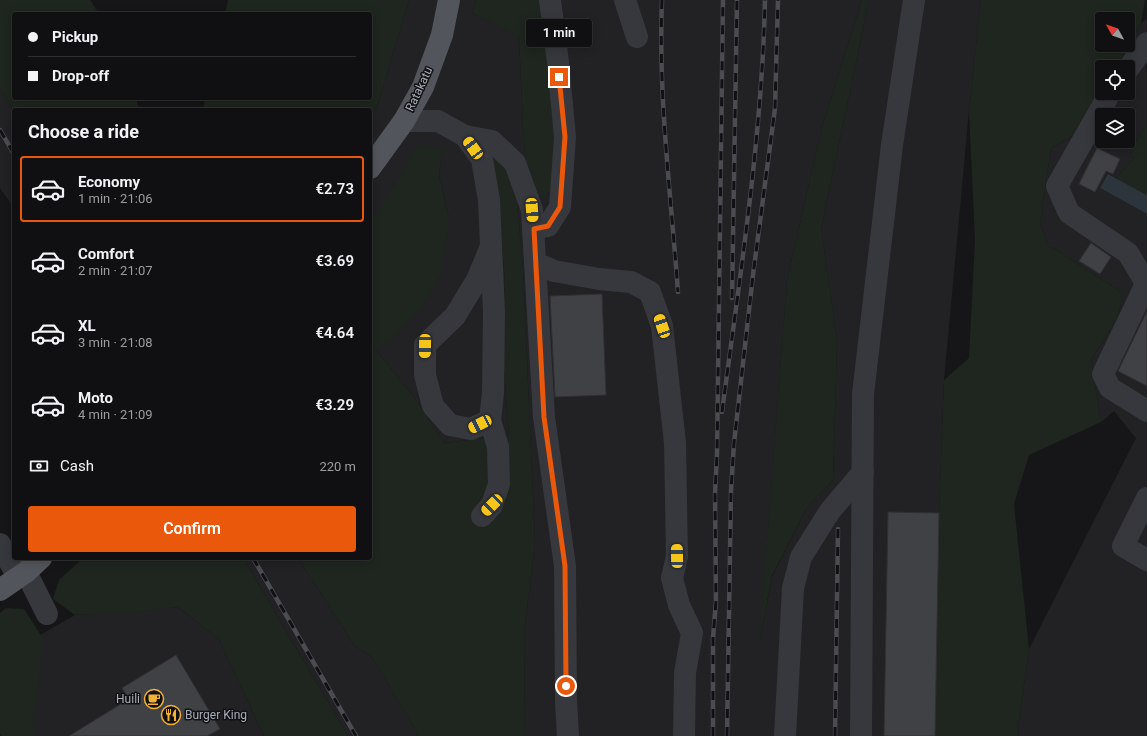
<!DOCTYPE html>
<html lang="en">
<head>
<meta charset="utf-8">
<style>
	body { margin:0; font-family:Roboto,sans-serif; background:#1e1e20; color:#f1f3f6; height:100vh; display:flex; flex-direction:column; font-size:15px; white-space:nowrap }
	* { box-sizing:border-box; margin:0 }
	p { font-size:13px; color:#9c9d9f }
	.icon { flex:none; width:22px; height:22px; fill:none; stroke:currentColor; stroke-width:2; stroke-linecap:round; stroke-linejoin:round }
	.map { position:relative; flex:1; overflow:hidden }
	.sheet { position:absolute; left:12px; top:108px; width:360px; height:452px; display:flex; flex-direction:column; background:#101012; border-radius:4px; box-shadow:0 2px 10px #0003,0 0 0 1px #303032 }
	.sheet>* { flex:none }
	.guide { position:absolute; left:12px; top:12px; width:360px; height:88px; border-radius:4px; box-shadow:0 2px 10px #0003,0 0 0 1px #303032; display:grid; align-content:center; height:88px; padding:0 16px; background:#101012 }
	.needle { width:26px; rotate:310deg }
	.fabs { position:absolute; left:1095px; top:12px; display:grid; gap:8px }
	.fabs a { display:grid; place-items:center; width:40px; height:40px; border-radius:4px; background:#101012; box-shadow:0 2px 10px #0003,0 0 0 1px #303032; font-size:20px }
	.end { position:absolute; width:18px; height:18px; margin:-9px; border:5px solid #ea580c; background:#fff; box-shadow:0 0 0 2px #fff }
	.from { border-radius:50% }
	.bubble { position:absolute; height:28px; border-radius:4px; background:#101012; box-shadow:0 2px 10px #0003,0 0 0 1px #303032; font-size:13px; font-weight:600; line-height:28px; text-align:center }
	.car { position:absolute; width:12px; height:24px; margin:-12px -6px; border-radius:5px; box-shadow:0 0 3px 1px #0007; background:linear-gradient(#f5c518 24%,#345 0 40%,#f5c518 0 76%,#345 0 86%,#f5c518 0) }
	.guide b { display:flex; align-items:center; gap:14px; height:38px; font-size:15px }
	.guide b+b { border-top:1px solid #303032 }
	.guide i { width:10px; height:10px; background:#f1f3f6 }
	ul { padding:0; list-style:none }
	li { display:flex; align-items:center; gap:12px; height:66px; margin:0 8px 6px; padding:0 8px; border:2px solid transparent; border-radius:4px }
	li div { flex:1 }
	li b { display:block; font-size:15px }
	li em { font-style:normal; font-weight:600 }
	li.on { border-color:#ea580c }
	li>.icon { width:36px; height:36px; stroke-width:1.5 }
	h2 { padding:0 16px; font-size:18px; line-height:48px }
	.pay { display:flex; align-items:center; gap:10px; height:44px; padding:0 16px; font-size:15px }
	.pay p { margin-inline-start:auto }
	.action { display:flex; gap:8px; margin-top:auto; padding:8px 16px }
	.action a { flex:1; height:46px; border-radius:4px; background:#ea580c; color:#fff; font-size:16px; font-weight:600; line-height:46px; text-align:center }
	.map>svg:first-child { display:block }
	.built { fill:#222225; fill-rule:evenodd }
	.green { fill:#1e261f; fill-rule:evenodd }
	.water { fill:#2c353c }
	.building { fill:#404145; stroke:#303034 }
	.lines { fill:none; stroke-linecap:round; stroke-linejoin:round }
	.minor { stroke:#37383d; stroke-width:22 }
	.major { stroke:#53555c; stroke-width:22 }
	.rail-casing { stroke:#4a4c52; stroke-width:4.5 }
	.rail { stroke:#111113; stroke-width:3; stroke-dasharray:9; stroke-linecap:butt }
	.route { stroke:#ea580c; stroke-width:5 }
	.labels { text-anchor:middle; stroke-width:3; stroke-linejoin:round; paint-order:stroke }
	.street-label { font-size:12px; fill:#a8adb8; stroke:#111113 }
	.poi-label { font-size:12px; fill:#a8adb8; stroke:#111113; text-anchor:end }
</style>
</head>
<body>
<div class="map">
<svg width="1147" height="736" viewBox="0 0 1147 736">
	<rect width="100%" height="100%" fill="#161618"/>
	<g class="built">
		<polygon points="409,0 477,0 472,13 519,35 523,128 527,176 540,0 862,0 822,127 787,280 760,640 772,577 807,507 833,480 837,340 821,229 869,0 981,0 969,111 944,380 939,513 935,736 525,736 524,635 535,541 523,269 515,179 501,232 505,283 502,343 509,435 445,443 410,392 375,349 449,218 439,176 442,149 370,221 370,117 378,104"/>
		<path d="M 1147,18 L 1147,65 L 1146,66 L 1147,76 L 1147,122 L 1130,153 L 1134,158 L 1116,178 L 1108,174 L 1100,188 L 1147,214 L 1147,736 L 1017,736 L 1029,649 L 1136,438 L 1114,411 L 1101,422 L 1091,360 L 1118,317 L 1123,293 L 1048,245 L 1040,223 L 1051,148 L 1079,132 L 1102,93 L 1128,93 L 1128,67 L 1116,67 L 1141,23 ZM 1102,115 L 1128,115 L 1128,141 L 1102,141 Z"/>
		<polygon points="0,88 14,111 14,208 0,188"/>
		<polygon points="243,558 298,558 355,646 371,656 419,736 348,736"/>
		<polygon points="178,607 219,639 264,736 1,736 0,734 0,658 75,615"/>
	</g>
	<g class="green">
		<polygon points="0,0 90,0 99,14 14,14 14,98 136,98 139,110 14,110 14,111 0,88"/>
		<polygon points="228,0 409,0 378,104 370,117 370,110 203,110 205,98 370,98 370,14 225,14"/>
		<polygon points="477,0 540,0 555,111 552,188 544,200 527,176 523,128 519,36 472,13"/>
		<polygon points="862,0 869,0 821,229 837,340 833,480 807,507 772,576 759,645 787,280 822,127"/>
		<path d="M 981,0 L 1145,0 L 1141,23 L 1116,67 L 1102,67 L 1102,92 L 1079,132 L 1051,148 L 1040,223 L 1048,245 L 1123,293 L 1118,317 L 1091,360 L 1101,422 L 1029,455 L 1014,504 L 1029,649 L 1017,736 L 935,736 L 939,513 L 944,380 L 969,358 L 975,240 L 969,111 ZM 1102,19 L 1128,19 L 1128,45 L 1102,45 Z"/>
		<polygon points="1147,122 1147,195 1116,178 1134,158 1130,153"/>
		<polygon points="418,146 442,149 439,176 449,218 441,274 424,303 392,340 375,349 410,392 445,443 509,435 502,343 505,283 501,232 490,166 496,155 515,179 523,269 535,541 524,635 525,736 419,736 371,656 355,646 298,558 370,558 370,221 378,213"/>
		<polygon points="83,558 243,558 348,736 264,736 219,639 178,607 126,613 75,615 53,599 59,580"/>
		<polygon points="6,608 24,609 44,640 32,727 37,736 2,736 0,733 0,613"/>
	</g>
	<polygon class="water" points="1108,174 1147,195 1147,214 1100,188"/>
	<g class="building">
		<polygon points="1097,148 1120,159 1113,174 1106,171 1095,192 1079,184"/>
		<polygon points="1091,243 1111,257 1100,274 1079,261"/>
		<polygon points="602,294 606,395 555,397 550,296"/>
		<polygon points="1147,311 1147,386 1118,371"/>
		<polygon points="888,512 939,513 935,736 884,736"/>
		<polygon points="176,655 220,729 207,736 69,736 129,699 122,688"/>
	</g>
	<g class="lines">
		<g class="minor">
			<polyline points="625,0 637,37"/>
			<polyline points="1128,69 1147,43"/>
			<polyline points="1110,93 1057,186 1069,213 1128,253 1147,285"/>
			<polyline points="404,121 438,121 465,136 482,159 489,200 494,312 493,393 490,420 471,429 450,425 433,406 425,375 425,345 455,316 477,280 491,246"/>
			<polyline points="465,136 492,141 515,163 532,210 544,417 565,566 566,701 568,736"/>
			<polyline points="533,229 548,226 560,207 565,137 558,62 550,0"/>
			<polyline points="535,263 554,271 599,279 631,282 650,292 662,326 675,443 677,556 672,578 679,605 692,633 685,673 684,736"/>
			<polyline points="1146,284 1103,374 1110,388 1147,411"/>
			<polyline points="1147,498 1123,546 1147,560"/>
			<polyline points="482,516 492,505 499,484 498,447 490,420"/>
			<polyline points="0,544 18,577"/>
			<polyline points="26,572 47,614"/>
			<polyline points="785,736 793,588 801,557 830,511 863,472"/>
			<polyline points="861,736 863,394 892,145 914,0"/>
		</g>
		<g class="major">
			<polyline points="370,168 404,121 423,87 442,35 449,0"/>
			<polyline points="0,590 26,572 41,558"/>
		</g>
		<g class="rail-casing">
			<g id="rail">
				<path d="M 662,0 C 658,98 671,195 678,292"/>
				<polyline points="0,130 14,154"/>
				<polyline points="732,298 737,0"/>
				<path d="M 722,412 C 740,275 762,138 765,0"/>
				<polyline points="253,558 356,736"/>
				<polyline points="713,736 713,638 716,601 715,494 717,454 723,0"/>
				<polyline points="727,736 731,491 734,443 753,275 775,108 778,0"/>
				<polyline points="835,736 838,529"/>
			</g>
		</g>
		<use href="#rail" class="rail"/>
	</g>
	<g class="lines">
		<polyline class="route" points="559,77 565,137 560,207 548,226 534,229 544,417 565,566 566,686"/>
	</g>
	<defs>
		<g id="cafe-ring" transform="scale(1)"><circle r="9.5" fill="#111113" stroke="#f2b134" stroke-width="1.5"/><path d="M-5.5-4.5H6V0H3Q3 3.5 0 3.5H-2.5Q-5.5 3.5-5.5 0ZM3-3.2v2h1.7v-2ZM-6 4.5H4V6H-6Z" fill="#f2b134"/></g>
		<g id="restaurant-ring" transform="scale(1)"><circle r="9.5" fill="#111113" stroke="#f2b134" stroke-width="1.5"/><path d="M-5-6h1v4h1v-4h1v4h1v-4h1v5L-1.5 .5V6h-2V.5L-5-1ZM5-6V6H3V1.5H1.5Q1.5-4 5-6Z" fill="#f2b134"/></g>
	</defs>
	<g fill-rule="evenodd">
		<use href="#cafe-ring" x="154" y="699"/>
		<use href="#restaurant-ring" x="171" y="715"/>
	</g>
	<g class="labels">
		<g class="street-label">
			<text transform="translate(419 89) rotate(-65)" y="4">Ratakatu</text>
		</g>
		<g class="poi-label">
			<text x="140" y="703">Huili</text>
			<text x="185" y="719" text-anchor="start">Burger King</text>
		</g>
	</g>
</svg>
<div class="fabs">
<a><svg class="needle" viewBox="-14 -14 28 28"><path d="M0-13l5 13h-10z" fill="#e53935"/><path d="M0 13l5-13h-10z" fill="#9c9d9f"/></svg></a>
<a><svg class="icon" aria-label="locate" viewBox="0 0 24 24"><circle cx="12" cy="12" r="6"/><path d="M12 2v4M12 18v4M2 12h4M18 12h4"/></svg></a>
<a><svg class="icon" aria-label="layers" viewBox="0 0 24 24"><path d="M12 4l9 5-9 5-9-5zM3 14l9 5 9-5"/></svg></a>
</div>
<i class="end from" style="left:566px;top:686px"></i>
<i class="end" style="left:559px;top:77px"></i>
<div class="bubble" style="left:526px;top:19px;width:66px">1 min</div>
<i class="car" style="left:473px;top:148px;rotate:324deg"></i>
<i class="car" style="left:532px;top:210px;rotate:176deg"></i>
<i class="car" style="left:662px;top:326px;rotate:341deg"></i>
<i class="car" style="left:425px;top:346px;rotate:181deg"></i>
<i class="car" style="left:480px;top:424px;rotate:244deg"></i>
<i class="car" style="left:492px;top:505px;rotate:225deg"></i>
<i class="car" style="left:677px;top:556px;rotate:359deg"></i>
<div class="guide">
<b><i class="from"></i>Pickup</b>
<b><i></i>Drop-off</b>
</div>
<section class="sheet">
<h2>Choose a ride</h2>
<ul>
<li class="on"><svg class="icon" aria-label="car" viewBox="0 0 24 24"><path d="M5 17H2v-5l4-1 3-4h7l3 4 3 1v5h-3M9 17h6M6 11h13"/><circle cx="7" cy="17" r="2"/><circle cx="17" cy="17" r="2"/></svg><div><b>Economy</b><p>1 min · 21:06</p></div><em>€2.73</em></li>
<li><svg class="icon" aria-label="car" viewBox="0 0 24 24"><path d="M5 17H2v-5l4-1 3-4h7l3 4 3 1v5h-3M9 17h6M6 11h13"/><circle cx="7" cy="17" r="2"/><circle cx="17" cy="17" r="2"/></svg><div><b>Comfort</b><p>2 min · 21:07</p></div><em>€3.69</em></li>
<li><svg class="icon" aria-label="car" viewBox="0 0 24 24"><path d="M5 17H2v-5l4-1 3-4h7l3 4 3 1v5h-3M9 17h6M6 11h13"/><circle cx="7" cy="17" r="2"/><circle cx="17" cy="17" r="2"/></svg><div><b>XL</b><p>3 min · 21:08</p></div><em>€4.64</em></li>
<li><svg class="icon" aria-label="car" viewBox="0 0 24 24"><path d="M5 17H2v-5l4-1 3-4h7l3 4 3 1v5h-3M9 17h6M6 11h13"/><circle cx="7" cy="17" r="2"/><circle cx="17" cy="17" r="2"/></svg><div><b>Moto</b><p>4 min · 21:09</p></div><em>€3.29</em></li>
</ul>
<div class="pay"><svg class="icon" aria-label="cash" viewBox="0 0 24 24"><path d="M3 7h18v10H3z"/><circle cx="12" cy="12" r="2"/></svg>Cash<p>220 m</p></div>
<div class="action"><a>Confirm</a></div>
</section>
</div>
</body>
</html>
